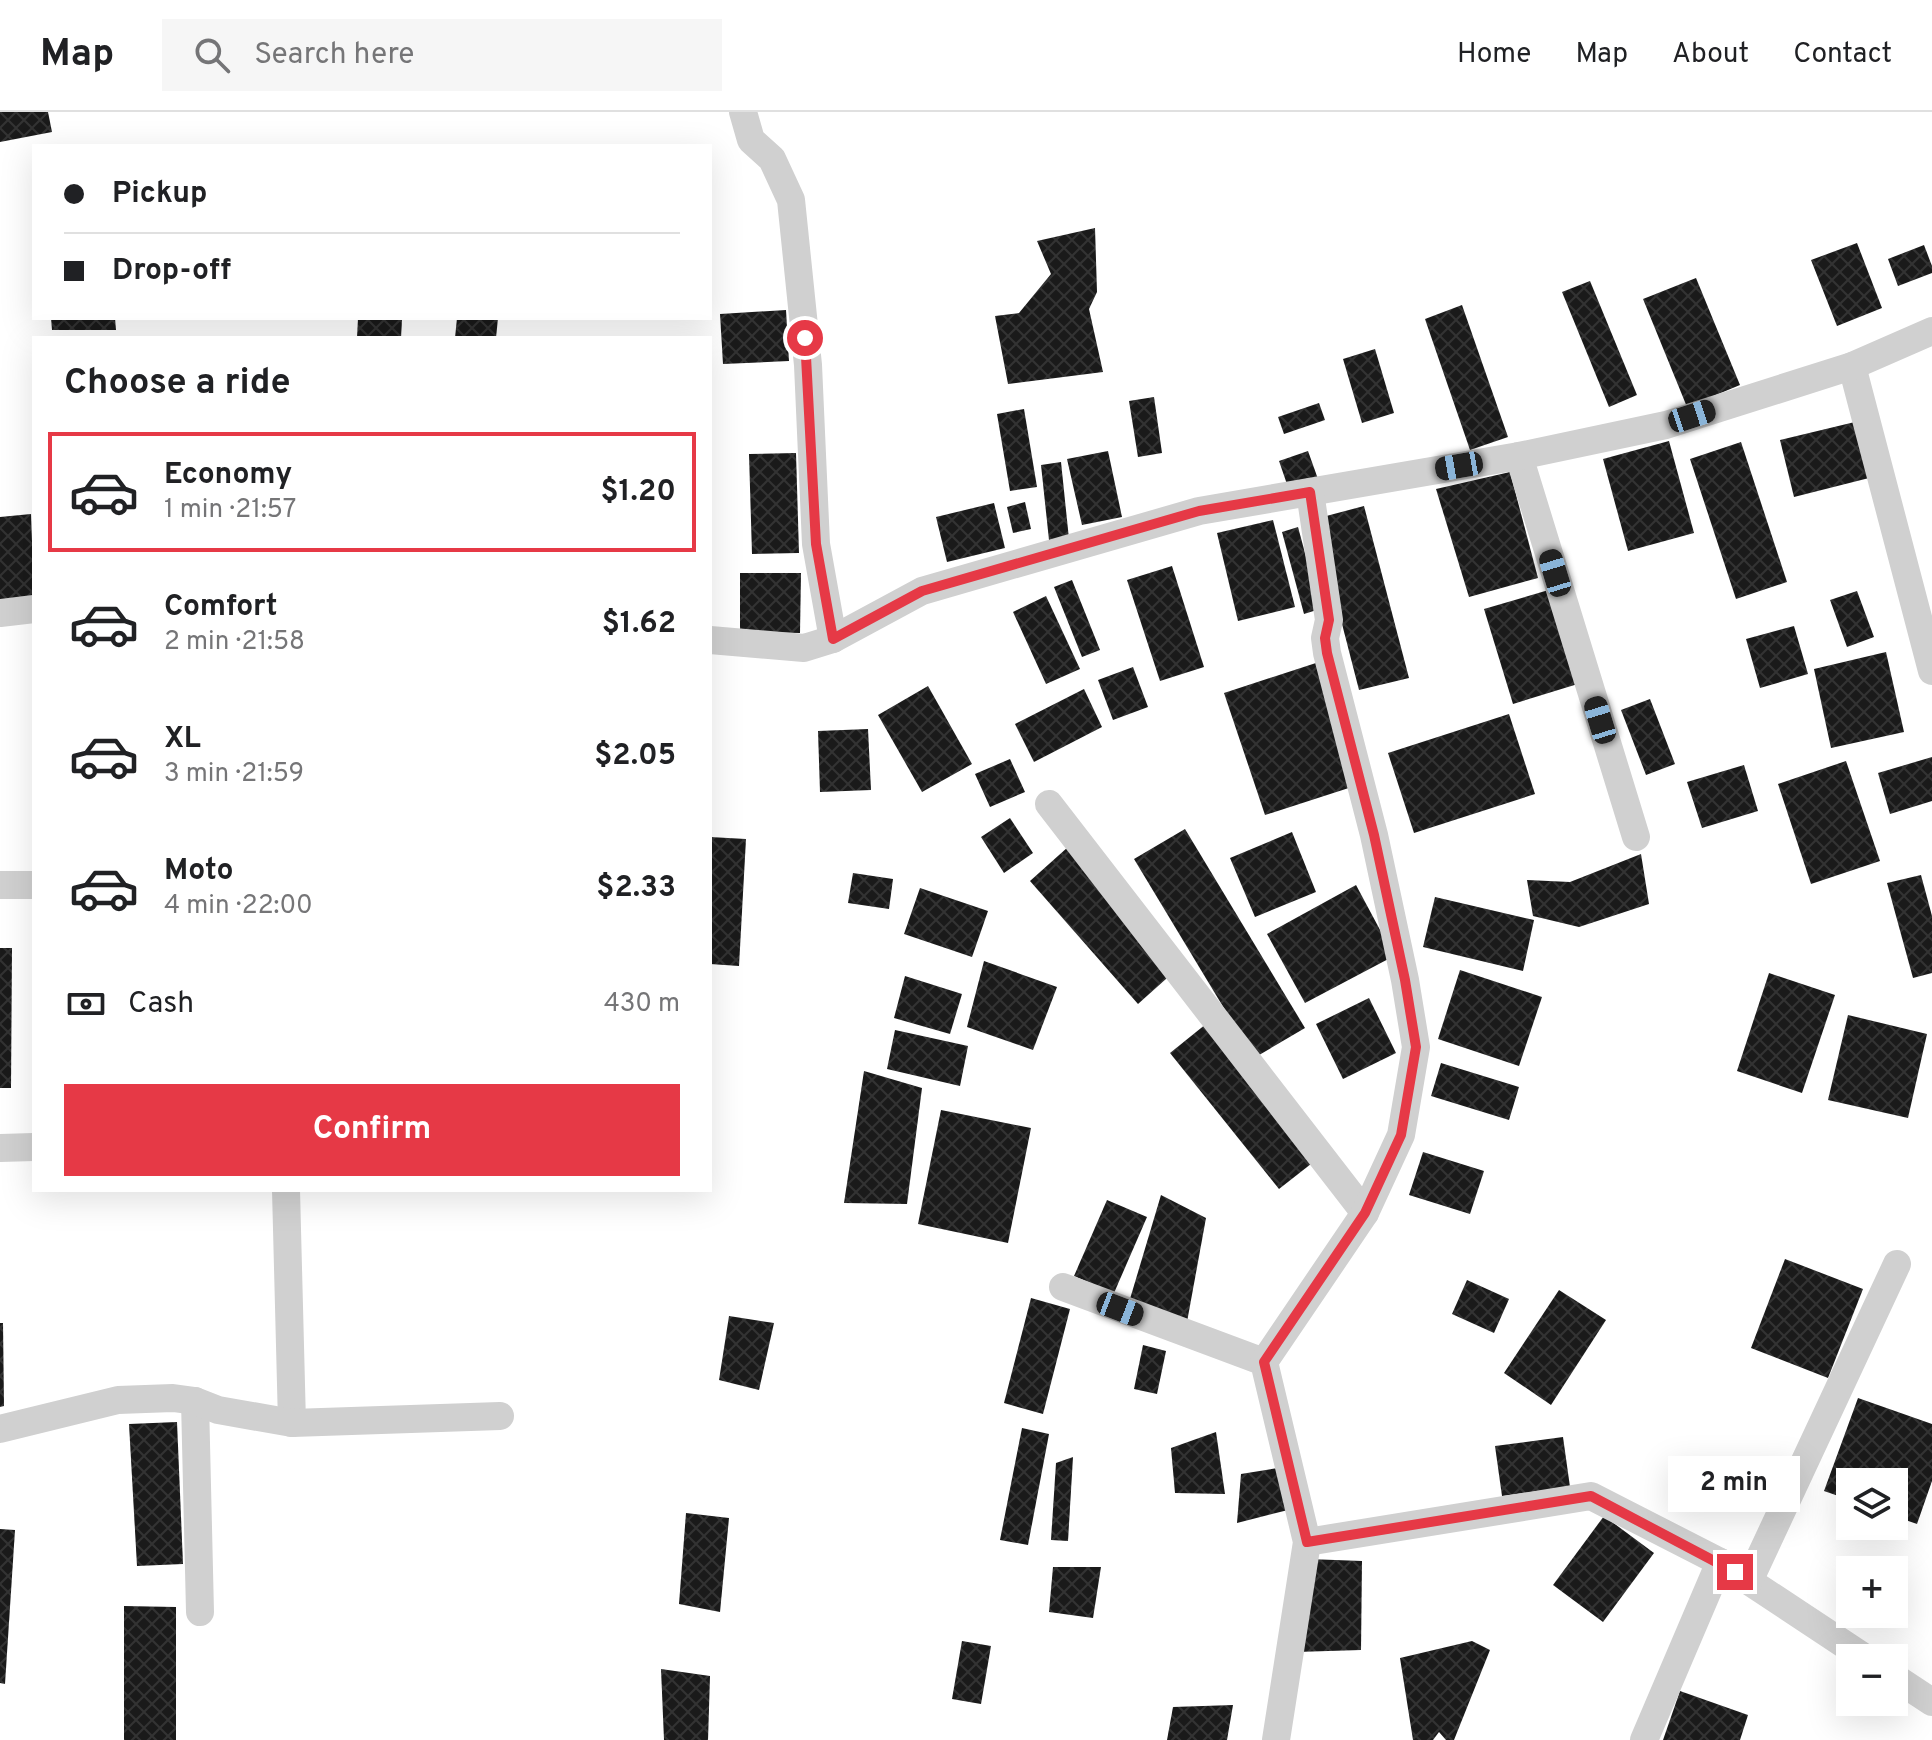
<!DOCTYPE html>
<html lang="en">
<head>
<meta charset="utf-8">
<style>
	body { margin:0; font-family:Overpass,sans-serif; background:#f6f6f6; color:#202124; height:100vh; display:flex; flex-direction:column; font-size:30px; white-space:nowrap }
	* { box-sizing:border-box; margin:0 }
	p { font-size:26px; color:#757577 }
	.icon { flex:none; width:44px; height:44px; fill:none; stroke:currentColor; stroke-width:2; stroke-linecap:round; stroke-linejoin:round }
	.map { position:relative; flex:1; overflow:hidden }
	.sheet { position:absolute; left:32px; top:224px; width:680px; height:856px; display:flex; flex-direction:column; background:#fff; border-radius:0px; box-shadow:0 8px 32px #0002 }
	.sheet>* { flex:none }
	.top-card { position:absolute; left:32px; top:32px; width:680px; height:176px; border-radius:0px; box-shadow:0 8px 32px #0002; display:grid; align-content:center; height:176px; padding:0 32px; background:#fff }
	.fabs { position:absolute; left:1836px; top:1356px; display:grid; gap:16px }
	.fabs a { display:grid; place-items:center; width:72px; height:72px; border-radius:0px; background:#fff; box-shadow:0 8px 32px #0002; font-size:40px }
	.end { position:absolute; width:36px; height:36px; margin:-18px; border:10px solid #e63946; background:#fff; box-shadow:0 0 0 4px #fff }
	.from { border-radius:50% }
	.bubble { position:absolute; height:56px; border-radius:0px; background:#fff; box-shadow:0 8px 32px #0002; font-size:26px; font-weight:700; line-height:56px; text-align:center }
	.car { position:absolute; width:24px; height:48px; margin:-24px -12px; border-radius:10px; box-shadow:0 0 6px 2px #0007; background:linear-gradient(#222 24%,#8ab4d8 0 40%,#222 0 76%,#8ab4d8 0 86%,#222 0) }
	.top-card b { display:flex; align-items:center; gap:28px; height:76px; font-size:30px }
	.top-card b+b { border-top:2px solid #e0e0e0 }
	.top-card i { width:20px; height:20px; background:#202124 }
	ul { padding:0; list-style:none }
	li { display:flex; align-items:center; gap:24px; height:120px; margin:0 16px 12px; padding:0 16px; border:4px solid transparent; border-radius:0px }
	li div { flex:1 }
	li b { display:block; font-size:30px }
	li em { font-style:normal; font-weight:700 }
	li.active { border-color:#e63946 }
	li>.icon { width:72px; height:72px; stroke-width:1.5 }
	h2 { padding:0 32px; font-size:36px; line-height:96px }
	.pay { display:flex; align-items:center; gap:20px; height:88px; padding:0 32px; font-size:30px }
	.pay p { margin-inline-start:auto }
	.button { display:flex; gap:16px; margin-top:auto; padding:16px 32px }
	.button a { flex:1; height:92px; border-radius:0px; background:#e63946; color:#fff; font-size:32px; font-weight:700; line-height:92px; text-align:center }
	header { display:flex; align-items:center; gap:48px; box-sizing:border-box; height:112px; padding:0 40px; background:#fff; border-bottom:2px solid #e0e0e0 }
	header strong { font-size:38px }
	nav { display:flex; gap:44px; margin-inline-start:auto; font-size:28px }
	.search { width:560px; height:72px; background:#f6f6f6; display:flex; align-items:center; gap:20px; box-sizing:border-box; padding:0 28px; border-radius:0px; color:#757577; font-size:30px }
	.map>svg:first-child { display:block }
	.building { fill:url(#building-cross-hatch) }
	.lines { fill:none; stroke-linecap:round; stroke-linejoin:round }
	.street { stroke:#d0d0d0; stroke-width:28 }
	.route { stroke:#e63946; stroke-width:10 }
</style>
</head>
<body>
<header>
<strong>Map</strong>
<div class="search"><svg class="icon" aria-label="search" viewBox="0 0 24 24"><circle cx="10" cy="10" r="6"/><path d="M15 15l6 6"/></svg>Search here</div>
<nav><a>Home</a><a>Map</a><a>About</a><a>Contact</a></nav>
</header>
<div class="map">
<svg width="1932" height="1628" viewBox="0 0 1932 1628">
	<defs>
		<pattern id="building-cross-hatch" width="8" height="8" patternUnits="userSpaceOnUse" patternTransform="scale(2)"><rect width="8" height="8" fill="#1a1a1a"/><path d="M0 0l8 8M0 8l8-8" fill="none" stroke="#333"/></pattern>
	</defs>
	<rect width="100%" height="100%" fill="#fff"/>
	<g class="building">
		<polygon points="0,0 48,0 52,20 0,30"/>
		<polygon points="1095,116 1097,180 1089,197 1103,260 1008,272 995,204 1019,201 1051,162 1037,129"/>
		<polygon points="1857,131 1882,196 1837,214 1811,148"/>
		<polygon points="1924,133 1932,154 1932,161 1898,174 1888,147"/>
		<polygon points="1696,166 1740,273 1687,295 1643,187"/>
		<polygon points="1590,169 1637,283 1609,295 1562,180"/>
		<polygon points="1462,193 1508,325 1470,338 1425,207"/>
		<polygon points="786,198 789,249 723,252 720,202"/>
		<polygon points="51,206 115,206 116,218 52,218"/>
		<polygon points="358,206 402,208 401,226 357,226"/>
		<polygon points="457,206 498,206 496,226 455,226"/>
		<polygon points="1375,237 1394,301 1362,311 1343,247"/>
		<polygon points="1154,285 1162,341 1138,345 1129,289"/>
		<polygon points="1319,291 1325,308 1284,322 1278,305"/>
		<polygon points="1024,297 1037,375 1010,379 997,302"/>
		<polygon points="1859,309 1873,365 1794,385 1780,328"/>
		<polygon points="1669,329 1694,421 1628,439 1603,347"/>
		<polygon points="1741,330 1787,470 1736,487 1690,347"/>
		<polygon points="1108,339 1122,405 1082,413 1067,347"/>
		<polygon points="1308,339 1318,367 1289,378 1279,349"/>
		<polygon points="796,341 799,441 752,442 749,342"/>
		<polygon points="1061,350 1069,427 1049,428 1041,353"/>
		<polygon points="1510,360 1538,466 1469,485 1436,377"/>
		<polygon points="1025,390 1031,417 1013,421 1007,395"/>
		<polygon points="994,391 1005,436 947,450 936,405"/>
		<polygon points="1364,394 1409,566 1359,578 1315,407"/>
		<polygon points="31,402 34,485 0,489 0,405"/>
		<polygon points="1273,408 1295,495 1238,509 1217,421"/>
		<polygon points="1298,415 1320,497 1304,502 1282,420"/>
		<polygon points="1172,454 1204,555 1160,569 1127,468"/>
		<polygon points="740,461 801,461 800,521 740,520"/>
		<polygon points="1072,468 1100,538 1082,545 1054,475"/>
		<polygon points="1552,477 1581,571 1513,592 1484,497"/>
		<polygon points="1857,479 1874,525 1847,535 1830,488"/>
		<polygon points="1046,484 1080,557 1046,572 1013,500"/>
		<polygon points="1794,514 1808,562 1760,576 1746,527"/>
		<polygon points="1886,540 1904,620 1831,636 1814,557"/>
		<polygon points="1319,550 1358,673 1265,703 1224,581"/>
		<polygon points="1133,555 1148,595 1113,608 1098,568"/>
		<polygon points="928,574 972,652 922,680 878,603"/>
		<polygon points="1084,577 1102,615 1034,650 1015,612"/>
		<polygon points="1650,587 1675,652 1646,663 1621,598"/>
		<polygon points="1509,602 1535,682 1414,721 1388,641"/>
		<polygon points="868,617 871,678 820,680 818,619"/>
		<polygon points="1932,645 1932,689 1890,702 1878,661"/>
		<polygon points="1010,647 1025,680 990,695 975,662"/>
		<polygon points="1846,649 1880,749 1811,772 1778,672"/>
		<polygon points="1744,653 1758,699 1702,716 1687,670"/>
		<polygon points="1010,706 1033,741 1004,761 981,725"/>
		<polygon points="1185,717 1305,916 1254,946 1134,747"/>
		<polygon points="1292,720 1316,780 1255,805 1230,746"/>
		<polygon points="710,725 746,727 739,854 710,852"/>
		<polygon points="1068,735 1176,858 1138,892 1030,769"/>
		<polygon points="1641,742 1649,792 1579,815 1533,804 1527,768 1570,770"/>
		<polygon points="853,761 893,767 889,797 848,791"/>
		<polygon points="1921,763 1932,804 1932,861 1913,866 1887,771"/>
		<polygon points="1356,773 1394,844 1305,891 1267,822"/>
		<polygon points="920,776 988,799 972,845 904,822"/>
		<polygon points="1435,785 1534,808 1523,859 1423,835"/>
		<polygon points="0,836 12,836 11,976 0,976"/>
		<polygon points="984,849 1057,875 1033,938 967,915"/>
		<polygon points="1460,858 1542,885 1519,954 1438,927"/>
		<polygon points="1769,861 1835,883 1802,981 1737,959"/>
		<polygon points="905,864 962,882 950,922 894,906"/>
		<polygon points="1369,886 1396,941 1343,967 1316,912"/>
		<polygon points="1848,903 1927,922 1908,1006 1828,988"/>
		<polygon points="1206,912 1316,1048 1279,1077 1170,941"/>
		<polygon points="895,918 968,934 960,974 887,957"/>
		<polygon points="1441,951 1519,975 1509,1008 1431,984"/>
		<polygon points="864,959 922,976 907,1092 844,1091"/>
		<polygon points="941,998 1031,1016 1008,1131 918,1112"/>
		<polygon points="1423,1040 1484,1059 1470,1102 1409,1083"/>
		<polygon points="1161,1083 1206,1106 1187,1210 1127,1197"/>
		<polygon points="1107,1088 1147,1105 1114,1181 1074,1164"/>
		<polygon points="1785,1147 1863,1177 1828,1266 1751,1236"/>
		<polygon points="1467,1168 1509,1187 1494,1221 1452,1202"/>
		<polygon points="1559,1178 1606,1208 1551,1293 1504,1261"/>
		<polygon points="1031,1186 1070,1197 1043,1302 1004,1291"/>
		<polygon points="729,1204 774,1211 759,1278 719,1268"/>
		<polygon points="0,1211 3,1211 4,1294 0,1295"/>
		<polygon points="1143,1233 1166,1239 1157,1282 1134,1277"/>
		<polygon points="1858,1286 1932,1312 1932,1369 1917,1412 1894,1404 1894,1370 1850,1370 1850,1388 1824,1379"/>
		<polygon points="177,1310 183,1452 137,1454 129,1312"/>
		<polygon points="1022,1316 1049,1322 1028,1433 1000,1428"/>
		<polygon points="1216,1320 1225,1382 1175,1381 1171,1336"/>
		<polygon points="1563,1325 1570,1375 1502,1384 1495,1334"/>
		<polygon points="1073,1345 1068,1429 1051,1428 1056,1351"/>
		<polygon points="1284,1355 1292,1397 1237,1411 1241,1362"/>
		<polygon points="686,1401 729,1406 720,1500 679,1492"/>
		<polygon points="1604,1404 1654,1441 1603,1510 1553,1473"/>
		<polygon points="0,1417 15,1418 5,1572 0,1571"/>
		<polygon points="1308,1447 1362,1449 1361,1538 1296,1540"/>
		<polygon points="1053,1455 1101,1455 1093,1506 1049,1500"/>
		<polygon points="124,1494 176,1495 176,1628 124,1628"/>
		<polygon points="962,1529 991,1534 981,1592 952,1587"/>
		<polygon points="1472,1529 1490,1538 1454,1628 1446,1628 1439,1620 1433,1628 1413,1628 1400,1546"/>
		<polygon points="661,1557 710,1564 708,1628 664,1628"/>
		<polygon points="1680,1579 1748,1603 1740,1628 1663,1628"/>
		<polygon points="1233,1593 1227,1628 1167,1628 1173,1595"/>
	</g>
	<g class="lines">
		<g class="street">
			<polyline points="743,0 751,28 772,47 791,88 808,253 816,432 833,527"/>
			<polyline points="1852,254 1932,559"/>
			<polyline points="1519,344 1636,725"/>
			<polyline points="0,501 34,497"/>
			<polyline points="710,528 804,536 833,527 922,479 1199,399 1519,344 1666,313 1852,254 1932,219"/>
			<polyline points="1049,692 1365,1101"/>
			<polyline points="0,773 34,773"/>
			<polyline points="0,1036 34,1035"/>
			<polyline points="286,1078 292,1311"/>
			<polyline points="1063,1175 1264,1250 1307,1430 1276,1628"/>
			<polyline points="1264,1250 1365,1101 1401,1023 1416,935 1405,868 1374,723 1327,541 1325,526 1329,508 1310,380"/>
			<polyline points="195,1289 200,1500"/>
			<polyline points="0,1317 118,1288 173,1286 195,1289 218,1298 292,1311 500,1304"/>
			<polyline points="1307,1430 1591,1384 1720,1450 1865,1546"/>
			<polyline points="1749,1469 1897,1152"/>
			<polyline points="1894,1565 1932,1590"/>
			<polyline points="1644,1628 1720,1450"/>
		</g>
	</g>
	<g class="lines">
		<polyline class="route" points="805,226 816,432 833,527 922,479 1199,399 1310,380 1329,508 1325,526 1327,541 1374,723 1405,868 1416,935 1401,1023 1365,1101 1264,1250 1307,1430 1591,1384 1735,1460"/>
	</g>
</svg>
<div class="fabs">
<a><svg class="icon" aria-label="layers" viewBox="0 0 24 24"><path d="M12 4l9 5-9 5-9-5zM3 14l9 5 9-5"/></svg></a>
<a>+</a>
<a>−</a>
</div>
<i class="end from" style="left:805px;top:226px"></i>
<i class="end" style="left:1735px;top:1460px"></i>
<div class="bubble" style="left:1668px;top:1344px;width:132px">2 min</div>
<i class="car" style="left:1692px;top:304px;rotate:72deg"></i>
<i class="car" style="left:1459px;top:354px;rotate:260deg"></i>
<i class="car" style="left:1555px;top:461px;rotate:343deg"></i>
<i class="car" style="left:1600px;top:608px;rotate:343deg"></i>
<i class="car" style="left:1120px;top:1197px;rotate:111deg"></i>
<div class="top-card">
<b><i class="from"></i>Pickup</b>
<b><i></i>Drop-off</b>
</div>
<section class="sheet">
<h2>Choose a ride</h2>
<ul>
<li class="active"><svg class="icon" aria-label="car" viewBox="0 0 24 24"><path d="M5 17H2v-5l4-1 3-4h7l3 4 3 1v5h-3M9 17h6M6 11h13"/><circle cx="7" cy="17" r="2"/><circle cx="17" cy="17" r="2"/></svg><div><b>Economy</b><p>1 min · 21:57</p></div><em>$1.20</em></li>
<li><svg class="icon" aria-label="car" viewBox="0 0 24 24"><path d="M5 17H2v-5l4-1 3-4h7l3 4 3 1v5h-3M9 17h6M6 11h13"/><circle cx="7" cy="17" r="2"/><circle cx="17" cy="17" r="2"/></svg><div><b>Comfort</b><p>2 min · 21:58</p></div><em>$1.62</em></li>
<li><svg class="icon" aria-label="car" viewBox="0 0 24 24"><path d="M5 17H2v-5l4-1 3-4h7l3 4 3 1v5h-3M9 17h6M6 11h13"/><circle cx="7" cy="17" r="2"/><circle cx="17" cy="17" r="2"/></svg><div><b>XL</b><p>3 min · 21:59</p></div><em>$2.05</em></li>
<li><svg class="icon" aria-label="car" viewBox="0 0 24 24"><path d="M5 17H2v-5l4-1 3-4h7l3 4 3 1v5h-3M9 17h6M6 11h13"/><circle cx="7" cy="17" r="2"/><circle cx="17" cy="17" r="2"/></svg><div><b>Moto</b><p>4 min · 22:00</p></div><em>$2.33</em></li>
</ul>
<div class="pay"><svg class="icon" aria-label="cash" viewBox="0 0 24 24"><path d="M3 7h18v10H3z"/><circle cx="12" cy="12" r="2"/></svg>Cash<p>430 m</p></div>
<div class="button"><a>Confirm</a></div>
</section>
</div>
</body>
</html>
